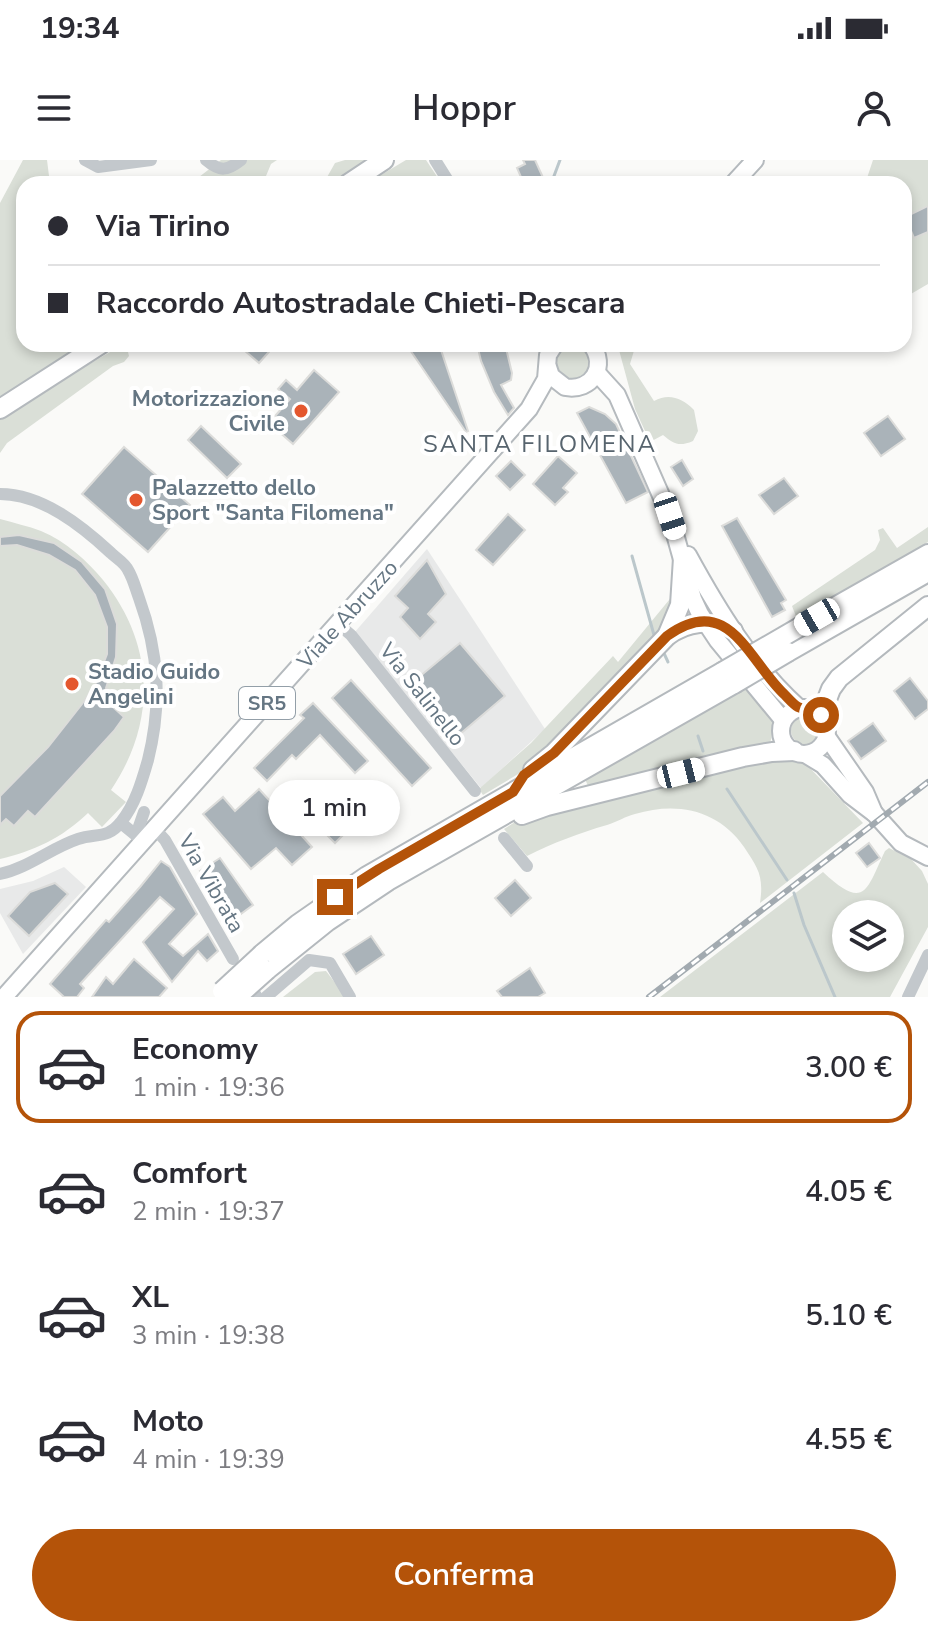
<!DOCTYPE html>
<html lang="it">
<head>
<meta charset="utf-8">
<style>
	body { margin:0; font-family:"Nunito Sans",sans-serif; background:#f2f2f3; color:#2b2b33; height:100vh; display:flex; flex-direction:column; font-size:30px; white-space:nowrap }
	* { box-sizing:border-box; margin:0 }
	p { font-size:26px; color:#7c7c81 }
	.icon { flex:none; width:44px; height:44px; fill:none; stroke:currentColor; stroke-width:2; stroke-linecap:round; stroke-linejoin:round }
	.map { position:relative; height:837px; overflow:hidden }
	.details { display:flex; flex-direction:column; background:#fff; flex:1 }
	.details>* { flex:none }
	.top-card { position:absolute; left:16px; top:16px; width:896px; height:176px; border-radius:24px; box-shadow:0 4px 12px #0003; display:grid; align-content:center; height:176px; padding:0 32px; background:#fff }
	.buttons { position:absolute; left:832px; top:740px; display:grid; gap:16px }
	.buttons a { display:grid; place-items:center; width:72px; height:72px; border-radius:50%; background:#fff; box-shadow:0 4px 12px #0003; font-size:40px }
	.end { position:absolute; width:36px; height:36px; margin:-18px; border:10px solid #b45309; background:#fff; box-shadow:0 0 0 4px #fff }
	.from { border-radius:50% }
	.bubble { position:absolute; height:56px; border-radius:28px; background:#fff; box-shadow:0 4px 12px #0003; font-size:26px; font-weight:600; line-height:56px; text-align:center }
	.car { position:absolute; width:24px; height:48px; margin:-24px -12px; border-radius:10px; box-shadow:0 0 6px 2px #0007; background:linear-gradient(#fff 24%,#345 0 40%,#fff 0 76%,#345 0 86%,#fff 0) }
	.top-card b { display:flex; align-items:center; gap:28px; height:76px; font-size:30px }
	.top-card b+b { border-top:2px solid #e1e1e2 }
	.top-card i { width:20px; height:20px; background:#2b2b33 }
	ul { padding:14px 0 0; list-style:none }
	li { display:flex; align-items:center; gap:24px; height:112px; margin:0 16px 12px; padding:0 16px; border:4px solid transparent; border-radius:24px }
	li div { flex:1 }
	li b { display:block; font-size:30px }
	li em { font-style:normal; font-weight:600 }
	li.active { border-color:#b45309 }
	li>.icon { width:72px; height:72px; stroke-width:1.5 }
	.primary-button { display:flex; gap:16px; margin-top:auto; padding:16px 32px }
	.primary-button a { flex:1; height:92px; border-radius:48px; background:#b45309; color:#fff; font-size:32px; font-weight:600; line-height:92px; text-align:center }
	.status { display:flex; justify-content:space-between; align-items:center; height:56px; padding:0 40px; background:#fff; direction:ltr }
	.status svg { height:22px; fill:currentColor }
	header { display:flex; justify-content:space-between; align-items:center; height:104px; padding:0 32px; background:#fff; font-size:36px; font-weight:600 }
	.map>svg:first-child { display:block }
	.built { fill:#e8e9e9 }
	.green { fill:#dadfd7; fill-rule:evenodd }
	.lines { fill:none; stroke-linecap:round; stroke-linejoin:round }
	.stream { stroke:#bbc7cb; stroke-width:3 }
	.building { fill:#aab3b9; stroke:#dcdcda; stroke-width:2 }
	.major-casing { stroke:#b5babe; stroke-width:20 }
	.highway-casing { stroke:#b4b9bd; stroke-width:22 }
	.minor { stroke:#c3c8cc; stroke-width:12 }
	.major { stroke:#fff; stroke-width:16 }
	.highway { stroke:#fff; stroke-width:18 }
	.rail-casing { stroke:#a2aab0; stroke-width:6 }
	.rail { stroke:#fff; stroke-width:3; stroke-dasharray:9; stroke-linecap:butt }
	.highway-bridge-casing { stroke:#b4b9bd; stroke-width:22; stroke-linecap:butt }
	.highway-bridge { stroke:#fff; stroke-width:18 }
	.route { stroke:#b45309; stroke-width:10 }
	.poi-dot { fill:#e4572e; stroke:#fff; stroke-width:3 }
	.labels { text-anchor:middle; stroke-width:8; stroke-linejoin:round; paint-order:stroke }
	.shield { fill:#fff; stroke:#939fa8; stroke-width:2 }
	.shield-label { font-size:20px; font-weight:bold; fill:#657683 }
	.poi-label { font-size:22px; font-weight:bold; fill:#657683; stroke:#fff; text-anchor:start }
	.street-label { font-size:22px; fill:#657683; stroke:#fff }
	.neighbourhood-label { font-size:24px; letter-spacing:2px; fill:#57646e; stroke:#fff }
</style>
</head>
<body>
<div class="status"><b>19:34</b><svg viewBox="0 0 49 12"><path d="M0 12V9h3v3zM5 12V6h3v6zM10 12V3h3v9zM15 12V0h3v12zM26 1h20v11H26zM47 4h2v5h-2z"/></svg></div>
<header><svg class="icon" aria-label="menu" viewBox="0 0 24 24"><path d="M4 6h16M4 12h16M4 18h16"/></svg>Hoppr<svg class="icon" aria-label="person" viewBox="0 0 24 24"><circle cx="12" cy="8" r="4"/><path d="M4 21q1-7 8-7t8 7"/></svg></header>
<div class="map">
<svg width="928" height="837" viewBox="0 0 928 837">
	<rect width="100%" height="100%" fill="#fafaf8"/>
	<g class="built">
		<polygon points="427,389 545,569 481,628 354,473"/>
		<polygon points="64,707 86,727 23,794 0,753 0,729 33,721"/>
	</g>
	<g class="green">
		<polygon points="23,0 47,0 50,24 24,24 24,184 83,184 0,240 0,43"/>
		<polygon points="221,0 277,0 271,4 266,16 248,24 190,24"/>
		<polygon points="345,0 373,0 336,24 318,24 326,19 335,3"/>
		<polygon points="406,0 426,0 442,24 366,24"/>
		<polygon points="873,0 928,0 928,124 904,138 904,24 865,24"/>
		<path d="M 620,184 L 636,184 L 630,204 L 654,241 C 669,233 682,238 694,250 L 698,271 L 693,281 C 679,287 674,284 663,275 L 650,282 L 635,249 L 619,190 Z"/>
		<circle cx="573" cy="203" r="17"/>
		<polygon points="117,188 127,188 129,196 124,202 113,206 7,283 0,293 0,256"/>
		<path d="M 0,359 C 14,363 28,366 41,371 C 66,381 87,401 103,420 C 155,484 157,562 111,630 L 126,642 L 102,667 L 88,653 C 62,678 34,691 0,699 Z"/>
		<polygon points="928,367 928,382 797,459 792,446 875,390 880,380 878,370 883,368 897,388"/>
		<polygon points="674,434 674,441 659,473 530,607 483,635 479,629 531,583 613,496 618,502"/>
		<polygon points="747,522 775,557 770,585 589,628 584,617"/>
		<circle cx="806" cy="570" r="15"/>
		<path d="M 777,598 L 805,603 L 863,663 L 760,743 C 764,716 758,708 744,687 C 719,650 677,641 635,654 C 626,656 617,662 607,665 C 579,673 553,683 527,696 L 504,669 L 518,660 L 549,649 Z"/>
		<path d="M 889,688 L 911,699 L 922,711 L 928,724 L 928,767 L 890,837 L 660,837 L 823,712 C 865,751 866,731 885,691 ZM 890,754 L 890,798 L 846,798 L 846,754 Z"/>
		<polygon points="326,811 346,837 283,837 315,812"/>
	</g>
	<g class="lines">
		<g class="stream">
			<polyline points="551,24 560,0"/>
			<polyline points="632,396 654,475"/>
			<polyline points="662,489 668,502"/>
			<polyline points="698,576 703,591"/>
			<polyline points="727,629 787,720"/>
			<polyline points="794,733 804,765 835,837"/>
		</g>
	</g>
	<g class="building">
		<polygon points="523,0 535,0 545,22 524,24 517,8 525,4"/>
		<polygon points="928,46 928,72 914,78 905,57"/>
		<polygon points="237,184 276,184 259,203"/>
		<polygon points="406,184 439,184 468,271 466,272"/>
		<polygon points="477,184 505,184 512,213 511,220 501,225 514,248 508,255 494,232 481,201"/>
		<polygon points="314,210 339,232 293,284 269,263 290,239 278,229 286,220 297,230"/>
		<polygon points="589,247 605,254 616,264 648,332 626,343 577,253"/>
		<polygon points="888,256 905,279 881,296 864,273"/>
		<polygon points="201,266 241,304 227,318 188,280"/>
		<polygon points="124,287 190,345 148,392 82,334"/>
		<polygon points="558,296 577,313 563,328 568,332 555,345 533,324"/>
		<polygon points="682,300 693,319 683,326 671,307"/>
		<polygon points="511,301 525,315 510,330 496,316"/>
		<polygon points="784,318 798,336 774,354 759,335"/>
		<polygon points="508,354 525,370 493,405 476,390"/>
		<polygon points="737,358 786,440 781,443 785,450 772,457 722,366"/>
		<polygon points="19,375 54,383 82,402 105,429 117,464 116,497 106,528 119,536 113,547 124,557 114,571 35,657 28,651 14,666 6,659 0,665 0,636 48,587 82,544 95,525 107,494 107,467 95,435 75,410 49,395 17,385 0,386 0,377"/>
		<polygon points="427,400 446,434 428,454 436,462 420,479 400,457 408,448 395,436"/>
		<polygon points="460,483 505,536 453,580 407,527"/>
		<polygon points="910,518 928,541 928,549 915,559 894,531"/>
		<polygon points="351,520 431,608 412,626 332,538"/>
		<polygon points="313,543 368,601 355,613 320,575 296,599 292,595 267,621 254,608 304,558 300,555"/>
		<polygon points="873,563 886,581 861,599 848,581"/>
		<polygon points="351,626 380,655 371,663 367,659 360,666 356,662 335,683 319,667 341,644 337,640"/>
		<polygon points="259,629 312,687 292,705 276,688 251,709 203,654 223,637 235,651"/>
		<polygon points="869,683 880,698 867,707 856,693"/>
		<polygon points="220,698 253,745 234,759 200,711"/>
		<polygon points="161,701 170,707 197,754 169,784 183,796 208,774 218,791 207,801 198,791 172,822 143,782 174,749 160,737 80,824 84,828 77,837 64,837 50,824 106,760 109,762 140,727"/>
		<polygon points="515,720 531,738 511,756 495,738"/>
		<polygon points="55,723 68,734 29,776 8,756 30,732"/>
		<polygon points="371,776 384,795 356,814 343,794"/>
		<polygon points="134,799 167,828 159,837 92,837 106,817 113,824"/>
		<polygon points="530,808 545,833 538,837 502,837 497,831"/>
	</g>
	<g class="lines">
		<g class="major-casing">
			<g id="major">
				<polyline points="733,24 755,0"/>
				<path d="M 548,207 L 551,216 L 565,227 C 592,232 608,206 591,184"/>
				<polyline points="597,213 617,235 670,356 693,439 700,454 718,481 783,560"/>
				<path d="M 688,395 C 718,450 752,506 799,548"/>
				<circle cx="804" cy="571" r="23"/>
				<polyline points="827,577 865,632 874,653"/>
				<polyline points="805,594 823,605 850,635 875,654 901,683 928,697"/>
				<polyline points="4,837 529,249 546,219 548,195 555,184"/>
			</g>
		</g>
		<g class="highway-casing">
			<g id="highway">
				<polyline points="348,24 384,0"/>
				<polyline points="0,249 101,184"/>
				<polyline points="817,457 928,394"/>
				<polyline points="667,476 680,445 683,398"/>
				<polyline points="788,492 928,412"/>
				<polyline points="821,555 831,529 839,518 928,446"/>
				<path d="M 533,610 L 554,593 L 667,476 C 687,461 711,458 733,471"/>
				<polyline points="522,655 547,646 743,597 772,592 794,591"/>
				<polyline points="262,794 298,764 367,716 722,512"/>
				<polyline points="267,810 328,761 388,721 734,524"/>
			</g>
		</g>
		<g class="minor">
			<polyline points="85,0 98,7 151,0"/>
			<path d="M 206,0 C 220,12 227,11 241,0"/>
			<polyline points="435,0 450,24"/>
			<path d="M 0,334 C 42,334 82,366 111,393 C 116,398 125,403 128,410 C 133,418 136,430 139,438 C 159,493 162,544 148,600 C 142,621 135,645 121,662 C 108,679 96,673 78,679 C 51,688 28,708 0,714"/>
			<polyline points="338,464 351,475 475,631"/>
			<polyline points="121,663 143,681"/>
			<polyline points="155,669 165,680 233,799"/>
			<polyline points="136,675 144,652"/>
			<polyline points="504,678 527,706"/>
			<polyline points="255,834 257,837"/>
			<polyline points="266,837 309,800 330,803 350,837"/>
			<polyline points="908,837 928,795"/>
		</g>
		<use href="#major" class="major"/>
		<use href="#highway" class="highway"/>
		<g class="rail-casing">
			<polyline id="rail" points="649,837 928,622"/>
		</g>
		<use href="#rail" class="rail"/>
		<g class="highway-bridge-casing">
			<g id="highway-bridge">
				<polyline points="722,512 817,457"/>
				<polyline points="734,524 788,492"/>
				<polyline points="222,831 262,794"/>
				<polyline points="237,837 267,810"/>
			</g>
		</g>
		<use href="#highway-bridge" class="highway-bridge"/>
	</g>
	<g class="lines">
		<path class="route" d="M 335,737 L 379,709 L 513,632 L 524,615 L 554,593 L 667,476 C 729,431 748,500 784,534 C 788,538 794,545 798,547 C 806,551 813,549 821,555"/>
	</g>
	<g class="poi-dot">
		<circle cx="301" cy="251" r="8"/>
		<circle cx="136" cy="340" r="8"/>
		<circle cx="72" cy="524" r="8"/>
	</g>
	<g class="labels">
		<rect class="shield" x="239" y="527" width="56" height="32" rx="6"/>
		<g class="shield-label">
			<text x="267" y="550">SR5</text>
		</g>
		<g class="poi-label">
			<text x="285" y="246" text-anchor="end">Motorizzazione<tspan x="285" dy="25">Civile</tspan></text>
			<text x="152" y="335">Palazzetto dello<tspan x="152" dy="25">Sport "Santa Filomena"</tspan></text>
			<text x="88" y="519">Stadio Guido<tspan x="88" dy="25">Angelini</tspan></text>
		</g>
		<g class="street-label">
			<text transform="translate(347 454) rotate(-48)" y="8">Viale Abruzzo</text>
			<text transform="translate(423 534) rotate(52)" y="8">Via Salinello</text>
			<text transform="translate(212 723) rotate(60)" y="8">Via Vibrata</text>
		</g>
		<g class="neighbourhood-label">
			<text x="540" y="292">SANTA FILOMENA</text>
		</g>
	</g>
</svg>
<div class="buttons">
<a><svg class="icon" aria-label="layers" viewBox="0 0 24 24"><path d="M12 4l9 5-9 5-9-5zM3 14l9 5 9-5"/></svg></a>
</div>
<i class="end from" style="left:821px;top:555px"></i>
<i class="end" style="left:335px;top:737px"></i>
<div class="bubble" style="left:268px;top:620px;width:132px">1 min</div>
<i class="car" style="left:670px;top:356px;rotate:162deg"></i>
<i class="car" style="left:817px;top:457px;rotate:240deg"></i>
<i class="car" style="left:681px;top:613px;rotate:76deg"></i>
<div class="top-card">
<b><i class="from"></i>Via Tirino</b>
<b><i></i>Raccordo Autostradale Chieti-Pescara</b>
</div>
</div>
<section class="details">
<ul>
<li class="active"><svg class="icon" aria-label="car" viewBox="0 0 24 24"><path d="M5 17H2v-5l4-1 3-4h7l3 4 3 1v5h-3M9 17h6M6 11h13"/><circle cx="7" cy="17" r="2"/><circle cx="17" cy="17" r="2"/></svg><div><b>Economy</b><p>1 min · 19:36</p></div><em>3.00 €</em></li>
<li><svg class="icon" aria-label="car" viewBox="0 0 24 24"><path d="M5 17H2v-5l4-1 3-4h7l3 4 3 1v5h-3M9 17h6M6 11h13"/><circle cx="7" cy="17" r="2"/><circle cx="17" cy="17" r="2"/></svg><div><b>Comfort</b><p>2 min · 19:37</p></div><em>4.05 €</em></li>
<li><svg class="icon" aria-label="car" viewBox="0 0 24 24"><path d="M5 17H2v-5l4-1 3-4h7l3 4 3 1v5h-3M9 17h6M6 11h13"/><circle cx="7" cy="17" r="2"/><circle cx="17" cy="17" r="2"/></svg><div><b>XL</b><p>3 min · 19:38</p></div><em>5.10 €</em></li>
<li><svg class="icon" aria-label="car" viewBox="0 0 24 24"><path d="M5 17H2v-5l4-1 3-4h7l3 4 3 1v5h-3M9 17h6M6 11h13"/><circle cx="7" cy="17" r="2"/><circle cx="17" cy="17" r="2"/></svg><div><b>Moto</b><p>4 min · 19:39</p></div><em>4.55 €</em></li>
</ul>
<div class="primary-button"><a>Conferma</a></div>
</section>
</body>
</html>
